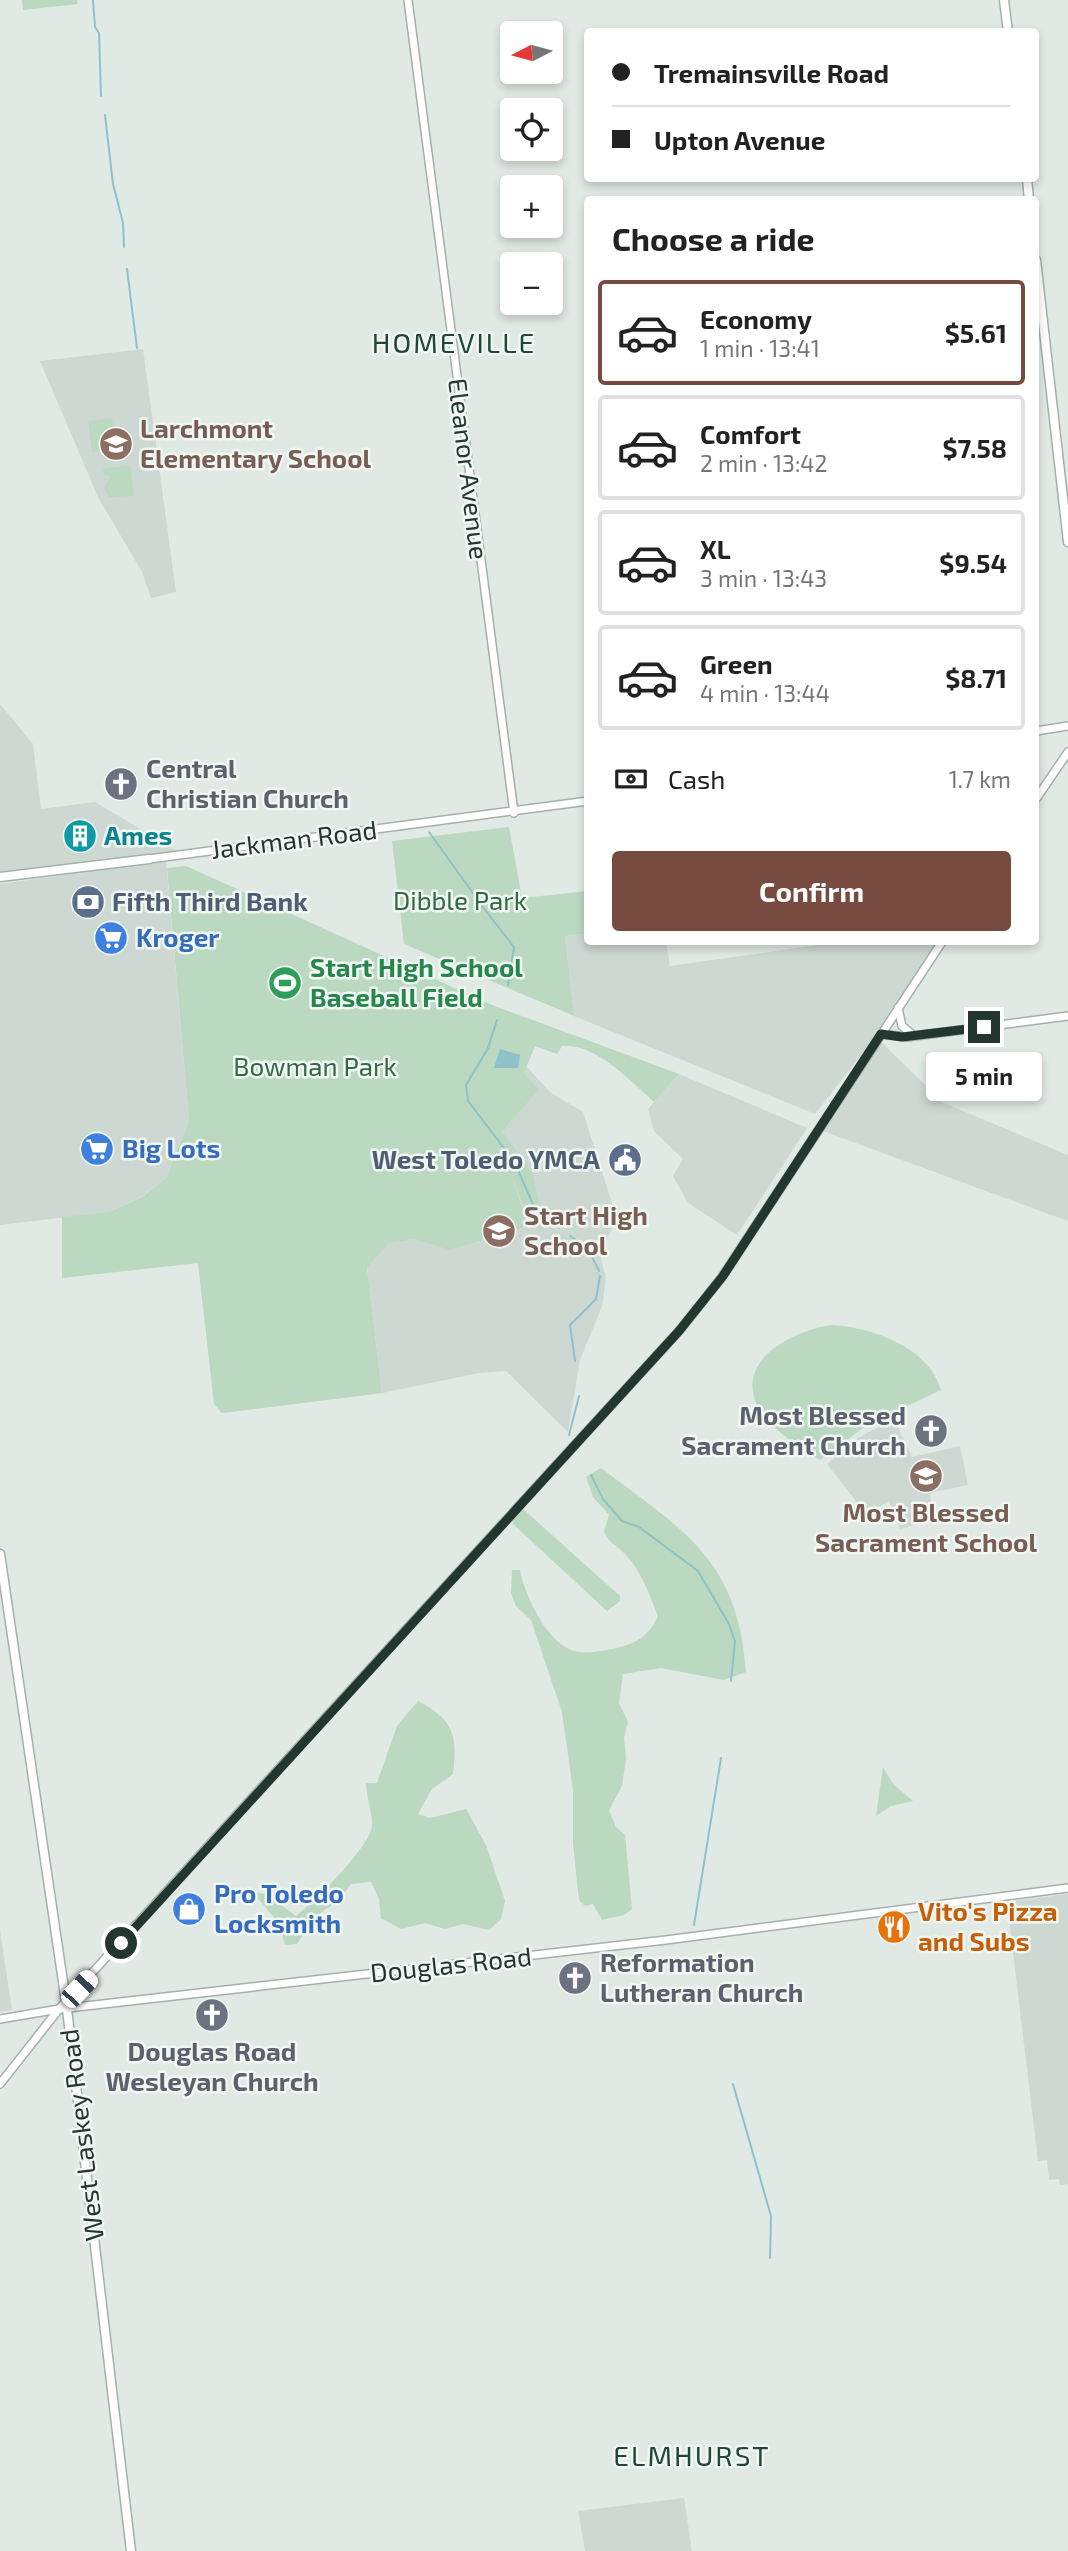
<!DOCTYPE html>
<html lang="en">
<head>
<meta charset="utf-8">
<style>
	body { margin:0; font-family:"Exo 2",sans-serif; background:#f2f2f2; color:#222; height:100vh; display:flex; flex-direction:column; font-size:26px; white-space:nowrap }
	* { box-sizing:border-box; margin:0 }
	p { font-size:23px; color:#767676 }
	.icon { flex:none; width:38px; height:38px; fill:none; stroke:currentColor; stroke-width:2; stroke-linecap:round; stroke-linejoin:round }
	.map { position:relative; flex:1; overflow:hidden }
	.details { position:absolute; left:584px; top:196px; width:455px; height:749px; display:flex; flex-direction:column; background:#fff; border-radius:7px; box-shadow:0 4px 10px #0003 }
	.details>* { flex:none }
	.top-card { position:absolute; left:584px; top:28px; width:455px; height:154px; border-radius:7px; box-shadow:0 4px 10px #0003; display:grid; align-content:center; height:154px; padding:0 28px; background:#fff }
	.needle { width:46px; rotate:264deg }
	.fabs { position:absolute; left:500px; top:21px; display:grid; gap:14px }
	.fabs a { display:grid; place-items:center; width:63px; height:63px; border-radius:7px; background:#fff; box-shadow:0 4px 10px #0003; font-size:35px }
	.end { position:absolute; width:32px; height:32px; margin:-16px; border:9px solid #233730; background:#fff; box-shadow:0 0 0 4px #fff }
	.from { border-radius:50% }
	.bubble { position:absolute; height:49px; border-radius:7px; background:#fff; box-shadow:0 4px 10px #0003; font-size:23px; font-weight:700; line-height:49px; text-align:center }
	.car { position:absolute; width:21px; height:42px; margin:-21px -10px; border-radius:9px; box-shadow:0 0 5px 2px #0007; background:linear-gradient(#fff 24%,#345 0 40%,#fff 0 76%,#345 0 86%,#fff 0) }
	.top-card b { display:flex; align-items:center; gap:24px; height:66px; font-size:26px }
	.top-card b+b { border-top:2px solid #e0e0e0 }
	.top-card i { width:18px; height:18px; background:#222 }
	ul { padding:0; list-style:none }
	li { display:flex; align-items:center; gap:21px; height:105px; margin:0 14px 10px; padding:0 14px; border:4px solid #e0e0e0; border-radius:7px }
	li div { flex:1 }
	li b { display:block; font-size:26px }
	li em { font-style:normal; font-weight:700 }
	li.current { border-color:#784b40 }
	li>.icon { width:63px; height:63px; stroke-width:1.5 }
	h2 { padding:0 28px; font-size:32px; line-height:84px }
	.pay { display:flex; align-items:center; gap:18px; height:77px; padding:0 28px; font-size:26px }
	.pay p { margin-inline-start:auto }
	.cta { display:flex; gap:14px; margin-top:auto; padding:14px 28px }
	.cta a { flex:1; height:80px; border-radius:7px; background:#784b40; color:#fff; font-size:28px; font-weight:700; line-height:80px; text-align:center }
	.map>svg:first-child { display:block }
	.built { fill:#ced8d3 }
	.green { fill:#bbd8c1 }
	.water { fill:#8ec2c8 }
	.lines { fill:none; stroke-linecap:round; stroke-linejoin:round }
	.stream { stroke:#8ec2c8; stroke-width:2 }
	.tertiary-casing { stroke:#a4b0aa; stroke-width:10 }
	.secondary-casing { stroke:#a0b3ab; stroke-width:11 }
	.tertiary { stroke:#fff; stroke-width:7 }
	.secondary { stroke:#fff; stroke-width:8 }
	.route { stroke:#233730; stroke-width:9 }
	.labels { text-anchor:middle; stroke-width:5; stroke-linejoin:round; paint-order:stroke }
	.education-label { font-size:26px; font-weight:bold; fill:#785e54; stroke:#f0f6f2; text-anchor:start }
	.street-label { font-size:26px; fill:#233730; stroke:#f0f6f2 }
	.worship-label { font-size:26px; font-weight:bold; fill:#5b616d; stroke:#f0f6f2; text-anchor:start }
	.culture-label { font-size:26px; font-weight:bold; fill:#0d838f; stroke:#f0f6f2; text-anchor:start }
	.park-label { font-size:26px; fill:#326944; stroke:#f0f6f2 }
	.service-label { font-size:26px; font-weight:bold; fill:#4e5e75; stroke:#f0f6f2; text-anchor:start }
	.shop-label { font-size:26px; font-weight:bold; fill:#366cbe; stroke:#f0f6f2; text-anchor:start }
	.leisure-label { font-size:26px; font-weight:bold; fill:#27864d; stroke:#f0f6f2; text-anchor:start }
	.food-label { font-size:26px; font-weight:bold; fill:#c56008; stroke:#f0f6f2; text-anchor:start }
	.neighbourhood-label { font-size:28px; letter-spacing:2px; fill:#21463b; stroke:#f0f6f2 }
</style>
</head>
<body>
<div class="map">
<svg width="1068" height="2551" viewBox="0 0 1068 2551">
	<rect width="100%" height="100%" fill="#e0e9e4"/>
	<g class="built">
		<polygon points="143,349 176,592 151,598 142,572 98,497 40,361"/>
		<polygon points="0,704 33,744 41,809 95,802 182,854 0,878"/>
		<polygon points="166,861 189,1120 166,1178 141,1197 109,1212 0,1225 0,884"/>
		<polygon points="588,933 588,942 666,942 670,966 839,942 938,942 875,1037 815,1114 574,1016 565,936"/>
		<polygon points="486,1022 550,1092 583,1112 617,1219 600,1254 606,1278 602,1306 580,1360 568,1432 506,1371 479,1373 382,1393 367,1268 389,1243"/>
		<polygon points="881,1042 944,1103 1068,1155 1068,1221 823,1131"/>
		<polygon points="679,1074 807,1128 737,1235 688,1203 673,1176 683,1159 654,1131 648,1109"/>
		<polygon points="894,1418 912,1457 960,1446 968,1485 930,1493 933,1519 900,1529 889,1501 866,1514 827,1464 856,1439"/>
		<polygon points="1068,1894 1068,2184 1060,2185 1059,2179 1049,2180 1047,2160 1038,2161 1007,1902"/>
		<polygon points="0,1930 12,2010 0,2012"/>
		<polygon points="684,2498 692,2551 585,2551 578,2511"/>
	</g>
	<g class="green">
		<polygon points="22,0 77,0 78,4 23,10"/>
		<polygon points="112,418 116,449 92,452 88,421"/>
		<polygon points="130,465 134,496 109,497 104,488 110,477 104,474 103,469"/>
		<polygon points="509,827 522,898 588,891 588,933 565,936 574,1016 404,944 392,841"/>
		<path d="M 186,866 L 492,1005 L 679,1074 L 654,1102 C 631,1082 596,1043 562,1046 L 557,1054 L 535,1046 L 524,1073 L 539,1090 L 502,1131 L 532,1172 L 541,1209 L 551,1223 L 540,1231 L 527,1213 L 512,1176 L 527,1226 L 450,1250 L 414,1239 L 389,1243 L 367,1268 L 382,1393 L 222,1413 L 214,1404 L 198,1263 L 62,1278 L 62,1217 L 109,1212 L 142,1197 L 166,1178 L 189,1120 L 167,868 Z"/>
		<path d="M 831,1325 C 871,1327 929,1347 941,1390 L 867,1425 L 820,1460 C 799,1447 766,1426 756,1403 C 737,1357 797,1330 831,1325 Z"/>
		<path d="M 601,1468 C 683,1530 738,1559 746,1672 L 724,1680 L 661,1668 L 623,1674 L 619,1703 L 628,1722 L 624,1738 L 626,1759 L 622,1786 L 609,1810 L 616,1827 L 625,1835 L 632,1909 L 624,1915 L 602,1920 L 593,1904 L 585,1906 L 579,1900 L 573,1844 L 573,1790 L 562,1712 L 531,1620 L 516,1606 L 511,1593 L 512,1570 L 520,1570 C 525,1596 548,1647 578,1652 C 590,1653 606,1651 616,1648 C 637,1643 649,1636 658,1616 C 650,1595 640,1568 623,1552 C 615,1544 609,1543 604,1532 L 609,1515 L 593,1497 L 586,1477 Z"/>
		<polygon points="523,1509 620,1596 620,1601 607,1611 514,1525 512,1521"/>
		<path d="M 418,1701 C 453,1719 458,1735 453,1774 L 432,1789 L 418,1814 L 430,1818 L 466,1809 L 486,1845 L 505,1901 L 501,1919 L 489,1930 L 463,1924 L 445,1929 L 425,1923 L 401,1929 L 381,1918 L 379,1899 L 371,1882 L 351,1884 L 339,1900 L 316,1916 L 297,1944 L 285,1945 L 280,1925 L 253,1892 L 266,1894 L 296,1916 C 313,1903 371,1846 372,1826 C 373,1814 366,1796 366,1783 L 377,1783 L 397,1726 Z"/>
		<polygon points="883,1767 893,1784 913,1801 891,1806 876,1816"/>
	</g>
	<polygon class="water" points="500,1049 520,1055 518,1068 494,1068"/>
	<g class="lines">
		<g class="stream">
			<polyline points="93,0 95,27 99,33 101,96"/>
			<polyline points="105,115 113,184 123,223 124,247"/>
			<polyline points="127,269 137,348"/>
			<polyline points="429,832 475,896"/>
			<polyline points="478,901 514,947 508,985"/>
			<polyline points="497,1020 488,1048 466,1085 468,1101 514,1161 539,1218 550,1226"/>
			<polyline points="570,1236 587,1247 599,1271"/>
			<polyline points="575,1361 570,1325 596,1299 600,1276"/>
			<polyline points="569,1435 579,1396"/>
			<polyline points="591,1475 603,1499 622,1521 639,1527 698,1571 729,1624 735,1641 731,1681"/>
			<polyline points="694,1925 721,1758"/>
			<polyline points="733,2084 771,2216 770,2258"/>
		</g>
		<g class="tertiary-casing">
			<g id="tertiary">
				<polyline points="408,0 514,813"/>
				<polyline points="1036,731 1068,726"/>
				<polyline points="1036,799 1068,752"/>
				<polyline points="149,859 588,801"/>
				<polyline points="898,1008 902,1026 913,1035"/>
				<polyline points="881,1034 907,1037 1068,1016"/>
				<polyline points="0,2019 59,2009 666,1940 1068,1888"/>
				<polyline points="0,2084 59,2009 679,1331 722,1277 942,942"/>
			</g>
		</g>
		<g class="secondary-casing">
			<g id="secondary">
				<polyline points="1004,0 1008,32"/>
				<polyline points="1027,178 1029,200"/>
				<polyline points="1036,260 1068,542"/>
				<polyline points="0,877 149,859"/>
				<polyline points="0,1554 67,2009 131,2551"/>
			</g>
		</g>
		<use href="#tertiary" class="tertiary"/>
		<use href="#secondary" class="secondary"/>
	</g>
	<g class="lines">
		<polyline class="route" points="121,1943 679,1331 723,1276 881,1034 902,1037 984,1027"/>
	</g>
	<defs>
		<g id="school-disc" transform="scale(1.75)"><circle r="9.5" fill="#8d6e63" stroke="#f0f6f2"/><path d="M0-5L7-2L0 1L-7-2ZM-4 1L0 2.5L4 1V4Q0 6-4 4Z" fill="#fff"/></g>
		<g id="church-disc" transform="scale(1.75)"><circle r="9.5" fill="#6b7280" stroke="#f0f6f2"/><path d="M-1.2-6h2.4v3.5h3.3v2.4h-3.3V6h-2.4V-.1h-3.3v-2.4h3.3Z" fill="#fff"/></g>
		<g id="building-disc" transform="scale(1.75)"><circle r="9.5" fill="#0f9aa8" stroke="#f0f6f2"/><path d="M-4-6H4V6H1V3H-1V6H-4ZM-2.5-4.3h1.7v1.8h-1.7ZM.8-4.3h1.7v1.8H.8ZM-2.5-1h1.7V.8h-1.7ZM.8-1h1.7V.8H.8Z" fill="#fff"/></g>
		<g id="bank-disc" transform="scale(1.75)"><circle r="9.5" fill="#5c6f8a" stroke="#f0f6f2"/><path d="M-6-4H6V4H-6ZM0-2.3a2.3 2.3 0 1 0 0 4.6a2.3 2.3 0 1 0 0-4.6Z" fill="#fff"/></g>
		<g id="supermarket-disc" transform="scale(1.75)"><circle r="9.5" fill="#3f7fe0" stroke="#f0f6f2"/><path d="M-6-5.5h2.5l.6 2H6L4.5 2H-2.5L-4.4-4H-6ZM-1.5 3.2a1.3 1.3 0 1 0 .1 0ZM3 3.2a1.3 1.3 0 1 0 .1 0Z" fill="#fff"/></g>
		<g id="stadium-disc" transform="scale(1.75)"><circle r="9.5" fill="#2e9e5b" stroke="#f0f6f2"/><path d="M0-5a6.5 5 0 1 0 0 10a6.5 5 0 1 0 0-10ZM-3.5-1.8h7v3.6h-7Z" fill="#fff"/></g>
		<g id="civic-disc" transform="scale(1.75)"><circle r="9.5" fill="#5c6f8a" stroke="#f0f6f2"/><path d="M-.6-6.5H3V-4.5H.6V-3L4-1V1h2V6H-6V1h2V-1L-.6-3ZM-1.2 2.5V6h2.4V2.5Z" fill="#fff"/></g>
		<g id="shop-disc" transform="scale(1.75)"><circle r="9.5" fill="#3f7fe0" stroke="#f0f6f2"/><path d="M-5-2.5h2.3a2.7 3.5 0 0 1 5.4 0H5L5.5 6h-11ZM-1.5-2.5h3a1.5 2.3 0 0 0-3 0Z" fill="#fff"/></g>
		<g id="restaurant-disc" transform="scale(1.75)"><circle r="9.5" fill="#e8710a" stroke="#f0f6f2"/><path d="M-5-6h1v4h1v-4h1v4h1v-4h1v5L-1.5 .5V6h-2V.5L-5-1ZM5-6V6H3V1.5H1.5Q1.5-4 5-6Z" fill="#fff"/></g>
	</defs>
	<g fill-rule="evenodd">
		<use href="#school-disc" x="116" y="444"/>
		<use href="#church-disc" x="121" y="784"/>
		<use href="#building-disc" x="80" y="836"/>
		<use href="#bank-disc" x="88" y="902"/>
		<use href="#supermarket-disc" x="111" y="938"/>
		<use href="#stadium-disc" x="285" y="983"/>
		<use href="#supermarket-disc" x="97" y="1149"/>
		<use href="#civic-disc" x="625" y="1160"/>
		<use href="#school-disc" x="499" y="1231"/>
		<use href="#church-disc" x="931" y="1431"/>
		<use href="#school-disc" x="926" y="1476"/>
		<use href="#shop-disc" x="189" y="1909"/>
		<use href="#restaurant-disc" x="894" y="1927"/>
		<use href="#church-disc" x="575" y="1978"/>
		<use href="#church-disc" x="212" y="2015"/>
	</g>
	<g class="labels">
		<g class="education-label">
			<text x="140" y="438">Larchmont<tspan x="140" dy="30">Elementary School</tspan></text>
			<text x="524" y="1225">Start High<tspan x="524" dy="30">School</tspan></text>
			<text x="926" y="1522" text-anchor="middle">Most Blessed<tspan x="926" dy="30">Sacrament School</tspan></text>
		</g>
		<g class="street-label">
			<text transform="translate(468 469) rotate(83)" y="9">Eleanor Avenue</text>
			<text transform="translate(294 840) rotate(-7)" y="9">Jackman Road</text>
			<text transform="translate(451 1965) rotate(-6)" y="9">Douglas Road</text>
			<text transform="translate(82 2135) rotate(-97)" y="9">West Laskey Road</text>
		</g>
		<g class="worship-label">
			<text x="146" y="778">Central<tspan x="146" dy="30">Christian Church</tspan></text>
			<text x="906" y="1425" text-anchor="end">Most Blessed<tspan x="906" dy="30">Sacrament Church</tspan></text>
			<text x="600" y="1972">Reformation<tspan x="600" dy="30">Lutheran Church</tspan></text>
			<text x="212" y="2061" text-anchor="middle">Douglas Road<tspan x="212" dy="30">Wesleyan Church</tspan></text>
		</g>
		<g class="culture-label">
			<text x="104" y="845">Ames</text>
		</g>
		<g class="park-label">
			<text x="460" y="910">Dibble Park</text>
			<text x="315" y="1076">Bowman Park</text>
		</g>
		<g class="service-label">
			<text x="112" y="911">Fifth Third Bank</text>
			<text x="600" y="1169" text-anchor="end">West Toledo YMCA</text>
		</g>
		<g class="shop-label">
			<text x="136" y="947">Kroger</text>
			<text x="122" y="1158">Big Lots</text>
			<text x="214" y="1903">Pro Toledo<tspan x="214" dy="30">Locksmith</tspan></text>
		</g>
		<g class="leisure-label">
			<text x="310" y="977">Start High School<tspan x="310" dy="30">Baseball Field</tspan></text>
		</g>
		<g class="food-label">
			<text x="918" y="1921">Vito's Pizza<tspan x="918" dy="30">and Subs</tspan></text>
		</g>
		<g class="neighbourhood-label">
			<text x="454" y="353">HOMEVILLE</text>
			<text x="692" y="2466">ELMHURST</text>
		</g>
	</g>
</svg>
<div class="fabs">
<a><svg class="needle" viewBox="-14 -14 28 28"><path d="M0-13l5 13h-10z" fill="#e53935"/><path d="M0 13l5-13h-10z" fill="#767676"/></svg></a>
<a><svg class="icon" aria-label="locate" viewBox="0 0 24 24"><circle cx="12" cy="12" r="6"/><path d="M12 2v4M12 18v4M2 12h4M18 12h4"/></svg></a>
<a>+</a>
<a>−</a>
</div>
<i class="end from" style="left:121px;top:1943px"></i>
<i class="end" style="left:984px;top:1027px"></i>
<div class="bubble" style="left:926px;top:1052px;width:116px">5 min</div>
<i class="car" style="left:79px;top:1989px;rotate:43deg"></i>
<div class="top-card">
<b><i class="from"></i>Tremainsville Road</b>
<b><i></i>Upton Avenue</b>
</div>
<section class="details">
<h2>Choose a ride</h2>
<ul>
<li class="current"><svg class="icon" aria-label="car" viewBox="0 0 24 24"><path d="M5 17H2v-5l4-1 3-4h7l3 4 3 1v5h-3M9 17h6M6 11h13"/><circle cx="7" cy="17" r="2"/><circle cx="17" cy="17" r="2"/></svg><div><b>Economy</b><p>1 min · 13:41</p></div><em>$5.61</em></li>
<li><svg class="icon" aria-label="car" viewBox="0 0 24 24"><path d="M5 17H2v-5l4-1 3-4h7l3 4 3 1v5h-3M9 17h6M6 11h13"/><circle cx="7" cy="17" r="2"/><circle cx="17" cy="17" r="2"/></svg><div><b>Comfort</b><p>2 min · 13:42</p></div><em>$7.58</em></li>
<li><svg class="icon" aria-label="car" viewBox="0 0 24 24"><path d="M5 17H2v-5l4-1 3-4h7l3 4 3 1v5h-3M9 17h6M6 11h13"/><circle cx="7" cy="17" r="2"/><circle cx="17" cy="17" r="2"/></svg><div><b>XL</b><p>3 min · 13:43</p></div><em>$9.54</em></li>
<li><svg class="icon" aria-label="car" viewBox="0 0 24 24"><path d="M5 17H2v-5l4-1 3-4h7l3 4 3 1v5h-3M9 17h6M6 11h13"/><circle cx="7" cy="17" r="2"/><circle cx="17" cy="17" r="2"/></svg><div><b>Green</b><p>4 min · 13:44</p></div><em>$8.71</em></li>
</ul>
<div class="pay"><svg class="icon" aria-label="cash" viewBox="0 0 24 24"><path d="M3 7h18v10H3z"/><circle cx="12" cy="12" r="2"/></svg>Cash<p>1.7 km</p></div>
<div class="cta"><a>Confirm</a></div>
</section>
</div>
</body>
</html>
